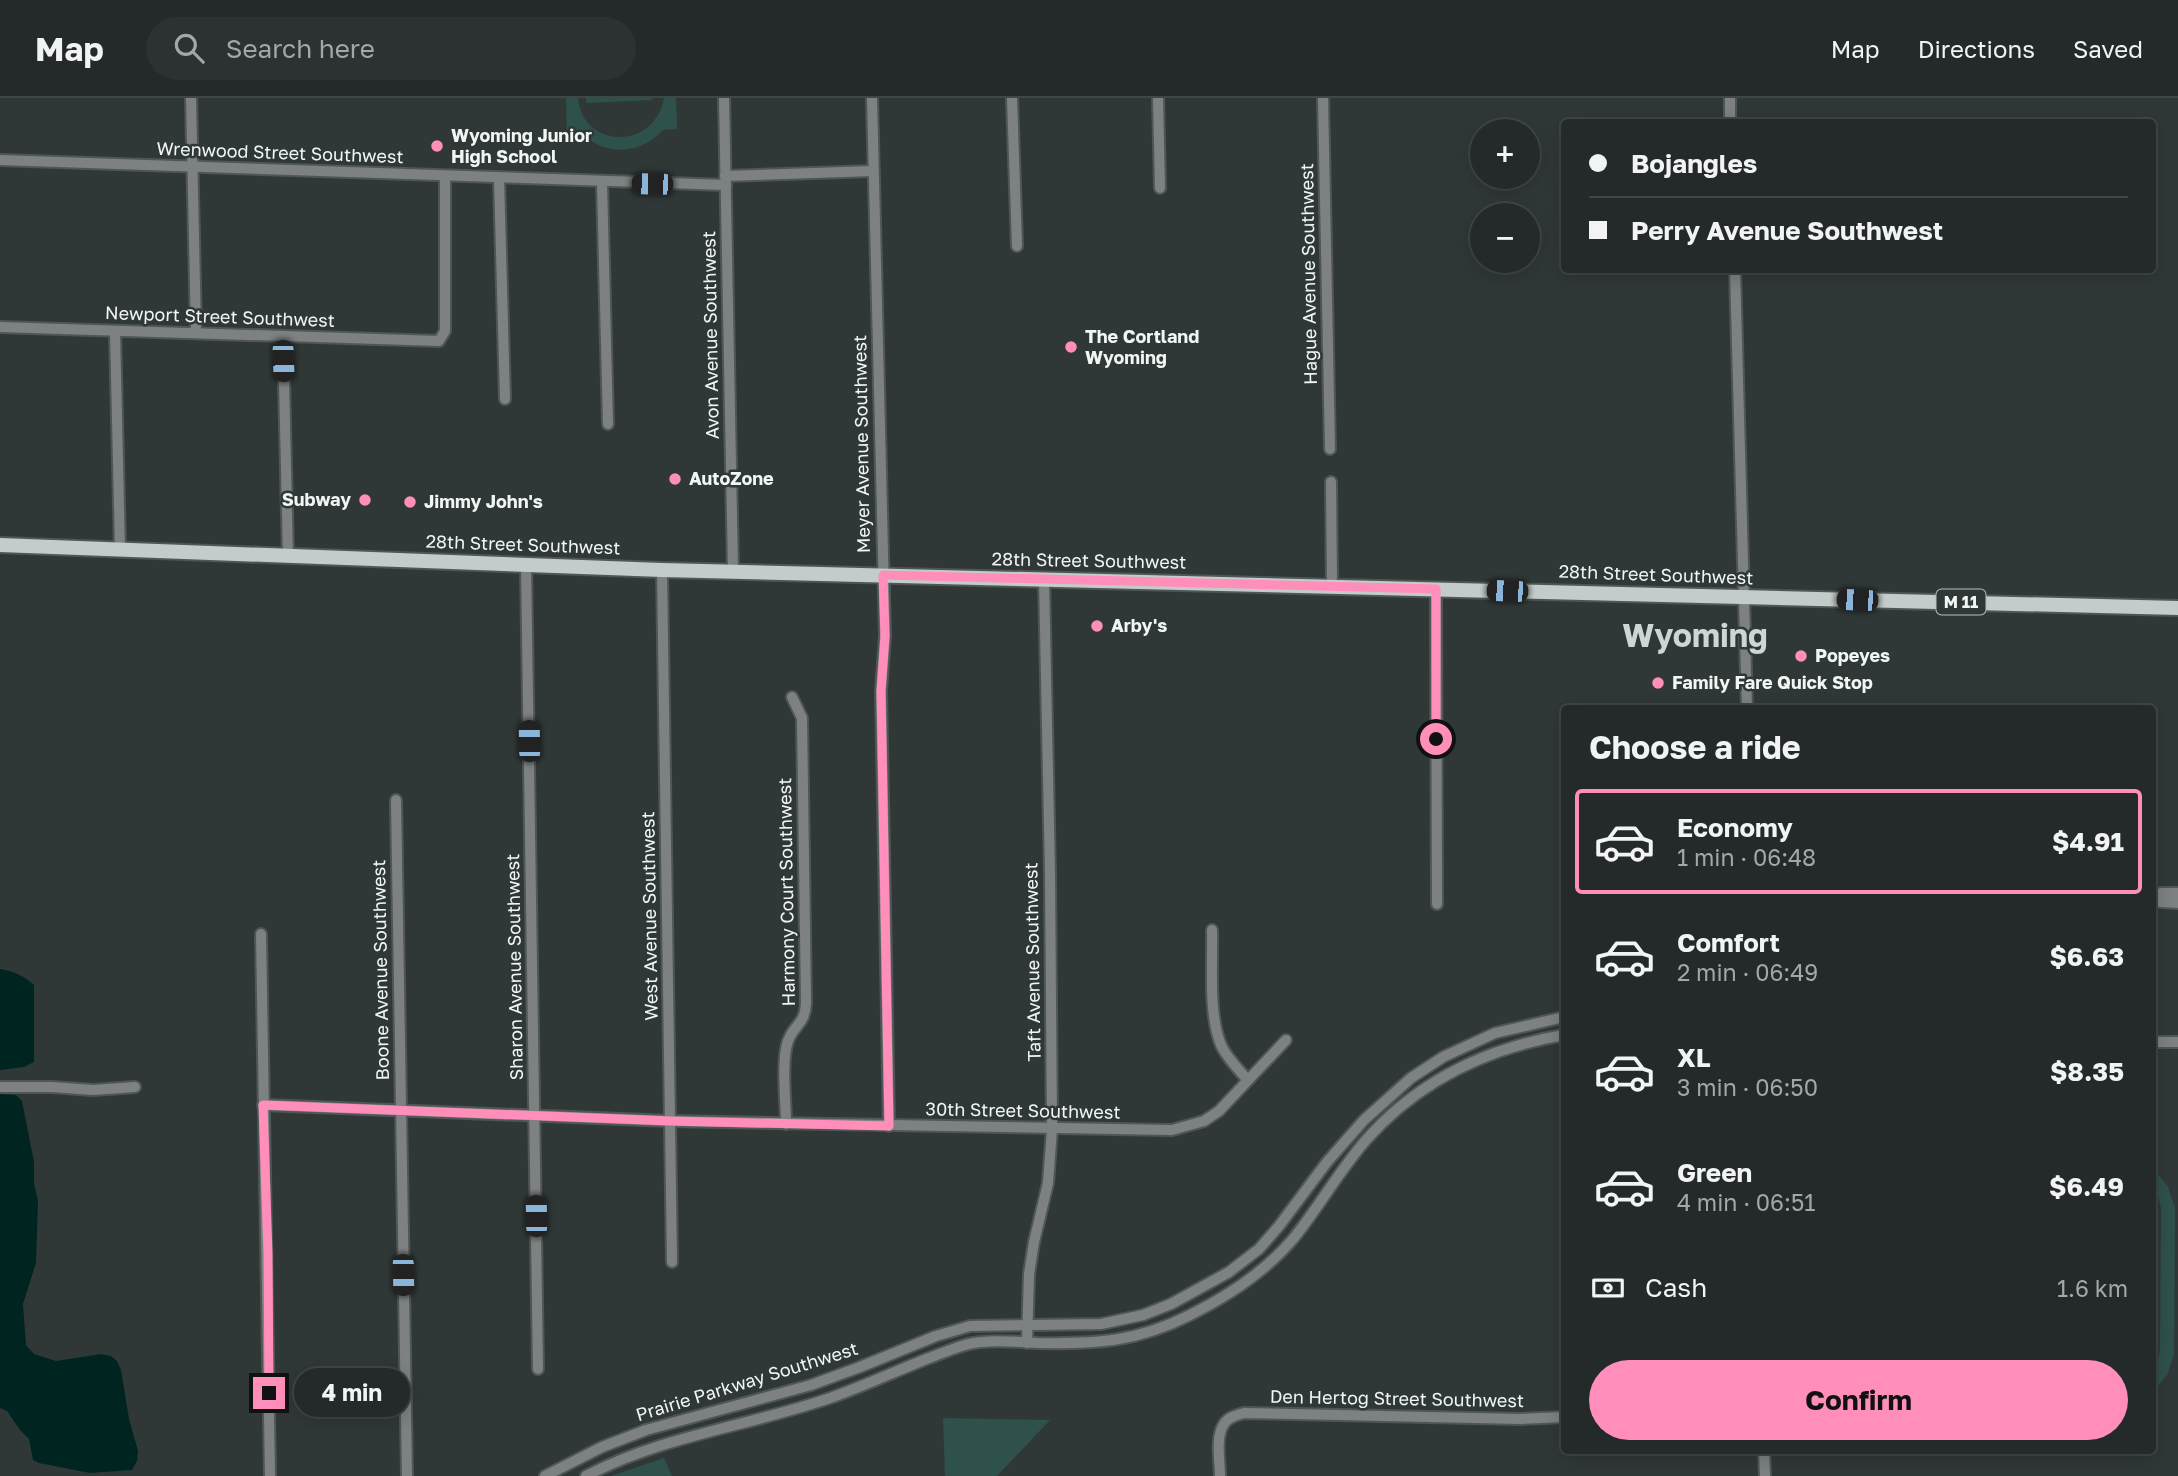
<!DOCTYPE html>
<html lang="en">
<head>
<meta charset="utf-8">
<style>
	body { margin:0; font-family:"Golos Text",sans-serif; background:#2c3231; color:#f1f3f6; height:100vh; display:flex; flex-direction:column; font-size:26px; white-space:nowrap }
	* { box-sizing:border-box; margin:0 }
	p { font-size:23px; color:#a3a7a8 }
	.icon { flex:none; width:38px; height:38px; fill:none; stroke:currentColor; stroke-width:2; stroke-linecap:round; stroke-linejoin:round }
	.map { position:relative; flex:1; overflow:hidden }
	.drawer { position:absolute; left:1561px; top:607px; width:595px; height:749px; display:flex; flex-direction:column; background:#242a29; border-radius:7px; box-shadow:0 4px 18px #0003,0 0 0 2px #414646 }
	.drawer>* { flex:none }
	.guide { position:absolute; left:1561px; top:21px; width:595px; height:154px; border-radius:7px; box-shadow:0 4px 18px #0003,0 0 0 2px #414646; display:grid; align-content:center; height:154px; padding:0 28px; background:#242a29 }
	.controls { position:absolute; left:1470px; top:21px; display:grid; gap:14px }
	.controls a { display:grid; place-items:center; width:70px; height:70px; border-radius:50%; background:#242a29; box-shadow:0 4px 18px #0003,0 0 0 2px #414646; font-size:35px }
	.end { position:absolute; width:32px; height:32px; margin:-16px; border:9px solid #ff8eba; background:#111; box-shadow:0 0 0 4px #111 }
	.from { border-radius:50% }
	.bubble { position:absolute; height:49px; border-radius:24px; background:#242a29; box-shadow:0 4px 18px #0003,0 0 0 2px #414646; font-size:23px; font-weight:700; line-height:49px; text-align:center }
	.car { position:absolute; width:21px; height:42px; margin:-21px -10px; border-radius:9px; box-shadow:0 0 5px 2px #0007; background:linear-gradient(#222 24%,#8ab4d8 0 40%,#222 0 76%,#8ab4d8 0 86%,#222 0) }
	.guide b { display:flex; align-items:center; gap:24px; height:66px; font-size:26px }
	.guide b+b { border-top:2px solid #414646 }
	.guide i { width:18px; height:18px; background:#f1f3f6 }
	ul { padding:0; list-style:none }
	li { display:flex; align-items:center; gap:21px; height:105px; margin:0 14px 10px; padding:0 14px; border:4px solid transparent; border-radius:7px }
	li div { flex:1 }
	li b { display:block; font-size:26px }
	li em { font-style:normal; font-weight:700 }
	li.current { border-color:#ff8eba }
	li>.icon { width:63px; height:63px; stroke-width:1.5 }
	h2 { padding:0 28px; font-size:32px; line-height:84px }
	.pay { display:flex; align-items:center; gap:18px; height:77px; padding:0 28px; font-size:26px }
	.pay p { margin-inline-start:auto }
	.button { display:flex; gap:14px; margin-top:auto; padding:14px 28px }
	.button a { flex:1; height:80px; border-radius:42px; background:#ff8eba; color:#111; font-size:28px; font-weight:700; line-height:80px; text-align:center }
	header { display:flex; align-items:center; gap:42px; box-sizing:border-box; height:98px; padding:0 35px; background:#242a29; border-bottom:2px solid #414646 }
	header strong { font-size:33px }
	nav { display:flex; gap:38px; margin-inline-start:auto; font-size:24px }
	.search { width:490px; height:63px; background:#2c3231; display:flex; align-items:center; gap:18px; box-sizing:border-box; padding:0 24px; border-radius:38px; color:#a3a7a8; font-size:26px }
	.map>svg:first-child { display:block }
	.green { fill:#2f514b }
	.water { fill:#002520 }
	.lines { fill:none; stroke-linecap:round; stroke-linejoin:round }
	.minor-casing { stroke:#4f5655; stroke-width:14 }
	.major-casing { stroke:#4f5655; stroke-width:18 }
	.minor { stroke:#7d8181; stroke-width:10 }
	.major { stroke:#c3ccca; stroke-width:14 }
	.route { stroke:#ff8eba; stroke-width:9 }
	.poi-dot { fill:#ff8eba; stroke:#303837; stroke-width:2.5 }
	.labels { text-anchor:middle; stroke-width:5; stroke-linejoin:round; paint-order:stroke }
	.shield { fill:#303837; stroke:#b7bdbc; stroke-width:2 }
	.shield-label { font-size:16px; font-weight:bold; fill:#f1f6f5 }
	.poi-label { font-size:18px; font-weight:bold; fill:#f1f6f5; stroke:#303837; text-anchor:start }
	.street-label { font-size:18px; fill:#f1f6f5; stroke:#303837 }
	.town-label { font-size:32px; font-weight:bold; fill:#ccd7d5; stroke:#303837 }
</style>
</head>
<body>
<header>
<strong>Map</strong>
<div class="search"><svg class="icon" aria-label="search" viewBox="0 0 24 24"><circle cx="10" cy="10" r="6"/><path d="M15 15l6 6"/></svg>Search here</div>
<nav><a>Map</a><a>Directions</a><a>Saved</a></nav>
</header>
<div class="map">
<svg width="2178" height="1378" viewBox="0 0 2178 1378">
	<rect width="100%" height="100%" fill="#303837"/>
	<g class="green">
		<path d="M 566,0 L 578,0 C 583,52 655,52 664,0 L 676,0 L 677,31 L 663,32 C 640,57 605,59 580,34 L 580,43 L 567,42 Z"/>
		<polygon points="586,0 652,0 652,2 586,5"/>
		<polygon points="2153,1070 2168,1089 2175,1110 2174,1256 2167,1277 2153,1294 2153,1275 2158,1263 2160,1251 2161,1110 2158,1098 2153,1089"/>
		<polygon points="943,1320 1050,1322 997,1378 945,1378"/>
		<polygon points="664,1360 672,1378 611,1378"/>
	</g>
	<g class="water">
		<path d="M 0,871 C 14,873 24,878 34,887 L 34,964 L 24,969 L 0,972 Z"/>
		<polygon points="0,996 16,997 22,1003 34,1064 34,1085 38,1103 36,1165 23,1206 26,1247 34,1256 56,1263 101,1256 111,1258 117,1263 121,1272 129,1321 138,1353 137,1363 132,1372 90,1375 39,1365 33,1362 29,1341 20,1332 7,1313 0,1310"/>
	</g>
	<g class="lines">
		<g class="minor-casing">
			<g id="minor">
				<polyline points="191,0 196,234"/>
				<polyline points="724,0 733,473"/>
				<polyline points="872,0 885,538 881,593 889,1028"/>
				<polyline points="1012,0 1017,148"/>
				<polyline points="1158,0 1160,90"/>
				<polyline points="1323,0 1330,351"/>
				<polyline points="1730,0 1730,24"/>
				<polyline points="0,62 726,87"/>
				<polyline points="725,78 873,73"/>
				<polyline points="499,80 505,301"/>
				<polyline points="602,85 608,326"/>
				<polyline points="1735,172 1747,611"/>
				<polyline points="0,229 439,243 445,233 445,79"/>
				<polyline points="115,233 120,452"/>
				<polyline points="283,238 288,459"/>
				<polyline points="1331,384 1332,489"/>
				<polyline points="526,467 538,1271"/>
				<polyline points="662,472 672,1164"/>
				<polyline points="1436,491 1437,806"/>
				<polyline points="396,702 407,1378"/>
				<polyline points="2152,799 2161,795 2178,795"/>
				<polyline points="2152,802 2161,804 2178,805"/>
				<path d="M 1212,832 C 1213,867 1208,915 1221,947 C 1227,960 1238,971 1248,982"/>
				<path d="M 261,836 C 263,1017 268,1197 270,1378"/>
				<polyline points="2152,944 2178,944"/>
				<polyline points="0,989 52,989 93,992 135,989"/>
				<polyline points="263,1007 671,1023 1172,1032 1204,1023 1219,1013 1286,942"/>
				<path d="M 786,1026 C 786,1004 781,963 788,943 C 794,926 805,927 806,905 L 802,620 L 792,599"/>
				<polyline points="1027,1245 1029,1176 1034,1144 1048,1085 1052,1031 1050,775 1044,481"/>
				<polyline points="1764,1353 1765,1378"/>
				<polyline points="545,1378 602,1349 646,1332 811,1287 860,1269 936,1238 970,1228 1101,1226 1143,1217 1171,1206 1229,1174 1259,1151 1279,1128 1327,1064 1364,1022 1411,980 1443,959 1495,935 1564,919"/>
				<path d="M 586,1378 C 662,1338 749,1328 830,1300 C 864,1288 896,1273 929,1260 C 946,1254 964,1245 982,1244 C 1000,1242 1020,1244 1038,1245 C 1096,1246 1137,1244 1190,1217 C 1228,1198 1265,1174 1293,1141 C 1319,1109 1339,1073 1366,1042 C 1419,982 1487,950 1564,937"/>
				<path d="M 1220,1378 C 1220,1363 1215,1339 1224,1326 C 1228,1319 1237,1317 1244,1315 L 1520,1321 L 1564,1319"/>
			</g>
		</g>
		<g class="major-casing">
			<polyline id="major" points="0,447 662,472 2178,510"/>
		</g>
		<use href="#minor" class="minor"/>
		<use href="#major" class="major"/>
	</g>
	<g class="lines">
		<polyline class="route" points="269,1295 268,1156 263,1007 671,1023 889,1028 881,593 885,538 883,477 1436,491 1436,641"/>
	</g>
	<g class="poi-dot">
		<circle cx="437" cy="48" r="7"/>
		<circle cx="1071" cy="249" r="7"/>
		<circle cx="675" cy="381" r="7"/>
		<circle cx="365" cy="402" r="7"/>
		<circle cx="410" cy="404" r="7"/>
		<circle cx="1097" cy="528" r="7"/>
		<circle cx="1801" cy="558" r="7"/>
		<circle cx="1658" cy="585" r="7"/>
	</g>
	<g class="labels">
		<rect class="shield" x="1936.5" y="491.5" width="49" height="25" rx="5"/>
		<g class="shield-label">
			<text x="1961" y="510">M 11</text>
		</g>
		<g class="poi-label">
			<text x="451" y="44">Wyoming Junior<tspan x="451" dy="21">High School</tspan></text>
			<text x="1085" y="245">The Cortland<tspan x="1085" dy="21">Wyoming</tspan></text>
			<text x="689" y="387">AutoZone</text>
			<text x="351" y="408" text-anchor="end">Subway</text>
			<text x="424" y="410">Jimmy John's</text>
			<text x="1111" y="534">Arby's</text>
			<text x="1815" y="564">Popeyes</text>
			<text x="1672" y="591">Family Fare Quick Stop</text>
		</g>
		<g class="street-label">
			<text transform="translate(280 55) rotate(2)" y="6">Wrenwood Street Southwest</text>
			<text transform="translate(1309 176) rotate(-91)" y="6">Hague Avenue Southwest</text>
			<text transform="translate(220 219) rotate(2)" y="6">Newport Street Southwest</text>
			<text transform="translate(711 237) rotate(-91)" y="6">Avon Avenue Southwest</text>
			<text transform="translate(862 346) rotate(-91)" y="6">Meyer Avenue Southwest</text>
			<text transform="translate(523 447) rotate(2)" y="6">28th Street Southwest</text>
			<text transform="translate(1089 463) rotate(1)" y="6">28th Street Southwest</text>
			<text transform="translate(1656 477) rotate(2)" y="6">28th Street Southwest</text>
			<text transform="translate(787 794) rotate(-91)" y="6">Harmony Court Southwest</text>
			<text transform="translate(650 818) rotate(-91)" y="6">West Avenue Southwest</text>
			<text transform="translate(1033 864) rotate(-91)" y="6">Taft Avenue Southwest</text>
			<text transform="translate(515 869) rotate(-91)" y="6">Sharon Avenue Southwest</text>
			<text transform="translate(381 872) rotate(-91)" y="6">Boone Avenue Southwest</text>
			<text transform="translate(1023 1013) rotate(1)" y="6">30th Street Southwest</text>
			<text transform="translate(747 1284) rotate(-17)" y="6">Prairie Parkway Southwest</text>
			<text transform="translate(1397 1301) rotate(1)" y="6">Den Hertog Street Southwest</text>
		</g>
		<g class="town-label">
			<text x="1695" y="549">Wyoming</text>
		</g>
	</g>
</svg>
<div class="controls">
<a>+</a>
<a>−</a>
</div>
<i class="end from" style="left:1436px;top:641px"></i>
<i class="end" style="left:269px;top:1295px"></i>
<div class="bubble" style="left:294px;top:1270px;width:116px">4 min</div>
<i class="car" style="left:652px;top:86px;rotate:271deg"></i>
<i class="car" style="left:283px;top:263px;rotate:178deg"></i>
<i class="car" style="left:1507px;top:493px;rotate:272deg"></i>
<i class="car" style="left:1857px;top:502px;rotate:272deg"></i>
<i class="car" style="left:529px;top:643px;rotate:359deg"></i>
<i class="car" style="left:536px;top:1118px;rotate:359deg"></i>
<i class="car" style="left:403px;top:1177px;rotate:179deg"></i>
<div class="guide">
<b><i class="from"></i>Bojangles</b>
<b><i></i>Perry Avenue Southwest</b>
</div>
<section class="drawer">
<h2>Choose a ride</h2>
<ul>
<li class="current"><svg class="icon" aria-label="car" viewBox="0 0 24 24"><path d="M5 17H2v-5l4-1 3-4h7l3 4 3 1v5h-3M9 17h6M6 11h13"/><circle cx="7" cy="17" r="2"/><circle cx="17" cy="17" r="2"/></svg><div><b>Economy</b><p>1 min · 06:48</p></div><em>$4.91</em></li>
<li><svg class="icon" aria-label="car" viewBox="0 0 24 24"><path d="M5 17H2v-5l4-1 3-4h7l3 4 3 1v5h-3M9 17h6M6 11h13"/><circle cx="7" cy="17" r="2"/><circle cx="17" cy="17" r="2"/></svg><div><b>Comfort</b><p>2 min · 06:49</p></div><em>$6.63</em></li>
<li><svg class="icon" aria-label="car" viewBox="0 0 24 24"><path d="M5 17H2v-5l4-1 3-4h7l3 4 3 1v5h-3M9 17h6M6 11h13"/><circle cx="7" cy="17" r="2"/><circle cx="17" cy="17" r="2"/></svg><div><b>XL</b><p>3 min · 06:50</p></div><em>$8.35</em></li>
<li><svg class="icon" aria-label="car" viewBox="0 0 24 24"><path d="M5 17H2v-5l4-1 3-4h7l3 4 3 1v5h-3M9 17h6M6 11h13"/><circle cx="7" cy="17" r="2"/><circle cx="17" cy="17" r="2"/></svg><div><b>Green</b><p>4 min · 06:51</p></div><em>$6.49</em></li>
</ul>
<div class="pay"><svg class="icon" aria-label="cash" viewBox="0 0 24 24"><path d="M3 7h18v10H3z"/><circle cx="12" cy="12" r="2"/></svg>Cash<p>1.6 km</p></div>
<div class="button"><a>Confirm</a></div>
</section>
</div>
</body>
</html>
